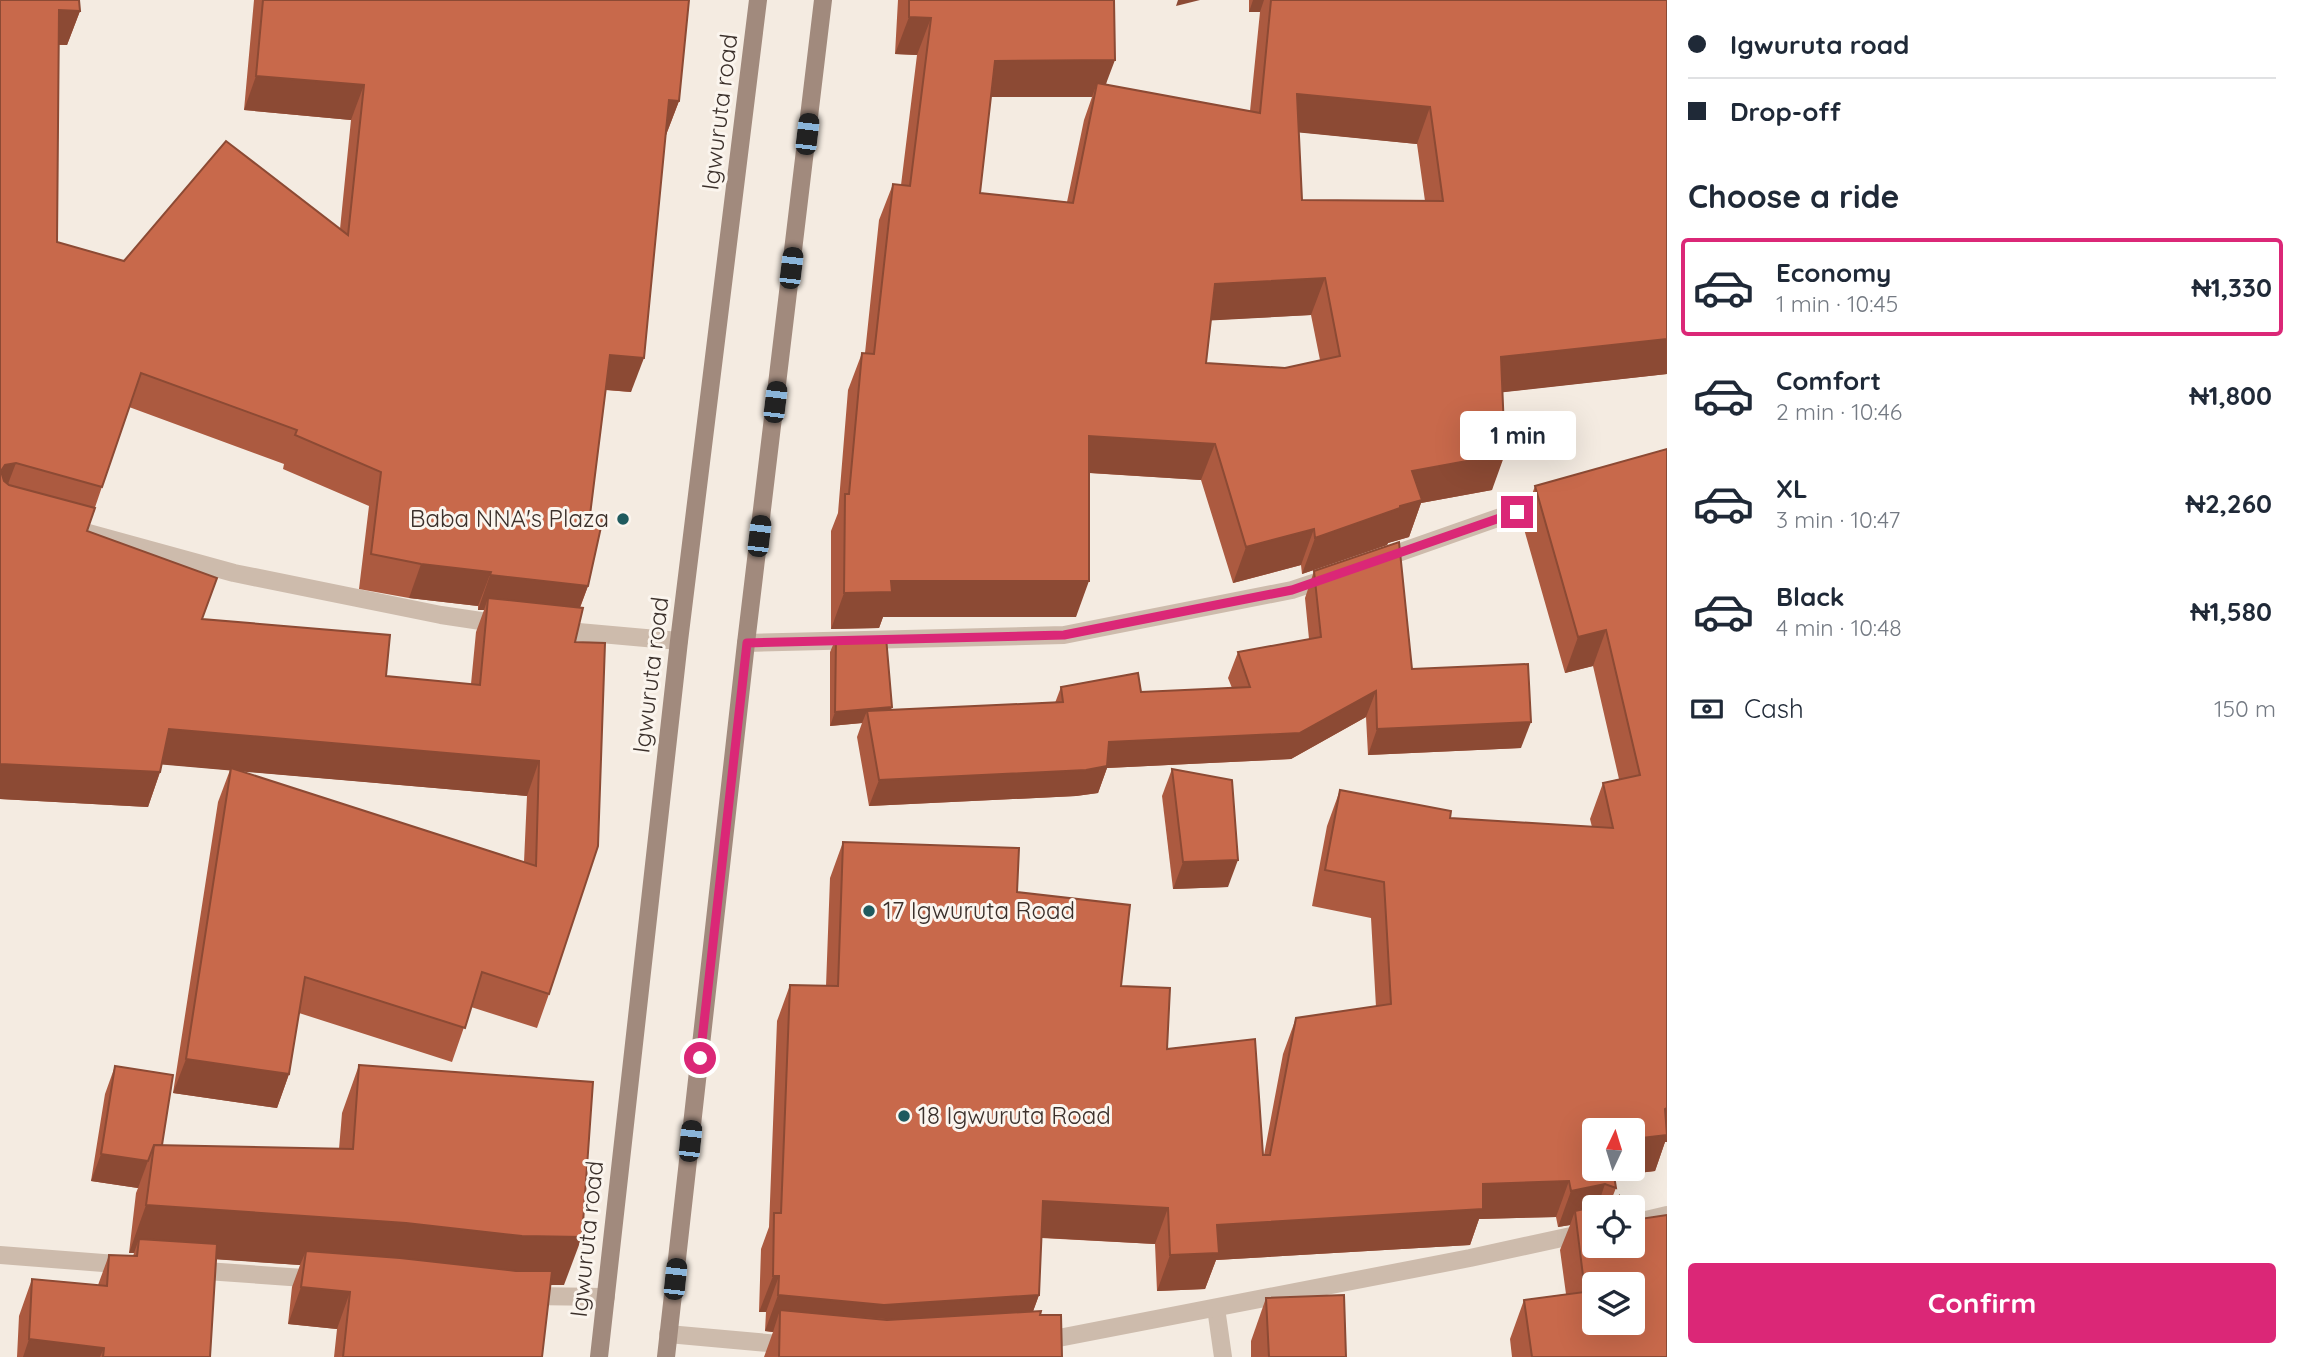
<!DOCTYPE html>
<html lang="en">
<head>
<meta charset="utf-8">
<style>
	body { margin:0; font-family:Quicksand,sans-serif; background:#f6f6f7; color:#1f2937; height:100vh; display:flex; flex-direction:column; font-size:26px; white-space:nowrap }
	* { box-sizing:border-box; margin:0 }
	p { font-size:23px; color:#747a83 }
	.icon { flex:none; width:38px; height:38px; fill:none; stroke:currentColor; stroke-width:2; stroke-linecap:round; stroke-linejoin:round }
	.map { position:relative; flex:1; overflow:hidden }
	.panel { display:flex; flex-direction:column; background:#fff; width:630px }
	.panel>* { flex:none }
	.banner { display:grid; align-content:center; height:154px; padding:0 21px; background:#fff }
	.needle { width:46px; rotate:4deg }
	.fabs { position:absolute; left:1582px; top:1118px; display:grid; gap:14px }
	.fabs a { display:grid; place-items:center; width:63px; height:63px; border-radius:7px; background:#fff; box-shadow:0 7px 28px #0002; font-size:35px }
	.end { position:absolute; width:32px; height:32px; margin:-16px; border:9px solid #db2777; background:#fff; box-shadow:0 0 0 4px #fff }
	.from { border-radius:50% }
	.bubble { position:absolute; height:49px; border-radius:7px; background:#fff; box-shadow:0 7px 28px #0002; font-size:23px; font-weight:700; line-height:49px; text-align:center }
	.car { position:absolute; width:21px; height:42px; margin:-21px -10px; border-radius:9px; box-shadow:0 0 5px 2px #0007; background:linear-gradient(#222 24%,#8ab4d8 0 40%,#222 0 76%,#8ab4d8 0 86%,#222 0) }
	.banner b { display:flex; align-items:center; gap:24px; height:66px; font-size:26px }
	.banner b+b { border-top:2px solid #e0e1e3 }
	.banner i { width:18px; height:18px; background:#1f2937 }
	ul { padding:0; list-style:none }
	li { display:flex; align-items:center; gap:21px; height:98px; margin:0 14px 10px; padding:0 7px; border:4px solid transparent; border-radius:7px }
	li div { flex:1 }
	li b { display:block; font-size:26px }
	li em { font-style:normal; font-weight:700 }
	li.current { border-color:#db2777 }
	li>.icon { width:63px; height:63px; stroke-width:1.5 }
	h2 { padding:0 21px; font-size:32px; line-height:84px }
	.pay { display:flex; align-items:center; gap:18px; height:77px; padding:0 21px; font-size:26px }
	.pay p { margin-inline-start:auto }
	.cta { display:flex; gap:14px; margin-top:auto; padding:14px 21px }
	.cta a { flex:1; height:80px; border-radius:7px; background:#db2777; color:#fff; font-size:28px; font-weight:700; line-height:80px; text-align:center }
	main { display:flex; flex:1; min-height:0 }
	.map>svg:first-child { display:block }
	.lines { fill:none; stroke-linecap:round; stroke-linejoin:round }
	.minor { stroke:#cdbbac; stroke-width:18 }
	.secondary { stroke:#a18a7d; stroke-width:18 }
	.wall { fill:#ac5a40; fill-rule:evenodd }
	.shaded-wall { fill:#8c4a34 }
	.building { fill:#c8694b; stroke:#8c4a34; stroke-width:2; fill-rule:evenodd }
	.route { stroke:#db2777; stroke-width:9 }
	.poi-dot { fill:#1f5a5e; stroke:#fbf5ee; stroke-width:2.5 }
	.labels { text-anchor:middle; stroke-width:6; stroke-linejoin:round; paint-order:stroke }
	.street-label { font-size:24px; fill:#3b302b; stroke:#fbf5ee }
	.poi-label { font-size:24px; fill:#3b302b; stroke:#fbf5ee; text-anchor:start }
</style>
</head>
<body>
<main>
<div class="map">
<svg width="1667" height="1357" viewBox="0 0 1667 1357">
	<rect width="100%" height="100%" fill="#f4ebe1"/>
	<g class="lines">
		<g class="minor">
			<polyline points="81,531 234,573 441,615 501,624"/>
			<polyline points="1378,560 1549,500"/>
			<polyline points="556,630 679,641"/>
			<polyline points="746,643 1064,635 1292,590 1331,577"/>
			<polyline points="1633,1223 1667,1215"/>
			<polyline points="0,1255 129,1265"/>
			<polyline points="192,1270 318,1279"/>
			<polyline points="527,1296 606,1297"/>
			<polyline points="1216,1308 1223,1357"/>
			<polyline points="668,1334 790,1345"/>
			<polyline points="1038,1342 1470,1258 1594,1231"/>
		</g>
		<g class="secondary">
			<polyline points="599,1357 679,641 758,0"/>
			<polyline points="666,1357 746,643 823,0"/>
		</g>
	</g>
	<g class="wall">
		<path d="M 0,0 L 80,11 L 67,45 L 59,45 L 57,242 L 124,261 L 340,229 L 351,120 L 244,110 L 254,0 L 689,0 L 679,101 L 666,135 L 665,135 L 631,392 L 605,390 L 590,515 L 588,586 L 580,608 L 575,642 L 549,994 L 537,1028 L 471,1007 L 452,1062 L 299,1013 L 289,1074 L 277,1108 L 173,1093 L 218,802 L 230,770 L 162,764 L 160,772 L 148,807 L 0,799 ZM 129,407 L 284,464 L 283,469 L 369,506 L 359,589 L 409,598 L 478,606 L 478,610 L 484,610 L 476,632 L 471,684 L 386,676 L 202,619 L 87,531 ZM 241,771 L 527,796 L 524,862 Z"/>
		<path d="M 898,0 L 1114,0 L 1106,85 L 1250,111 L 1260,12 L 1249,12 L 1249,0 L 1667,0 L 1667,374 L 1502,392 L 1492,490 L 1421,503 L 1409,537 L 1388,543 L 1387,545 L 1302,574 L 1301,565 L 1233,583 L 1201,480 L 1089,473 L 1076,617 L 883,617 L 879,628 L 831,629 L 831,531 L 838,513 L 848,390 L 862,353 L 865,353 L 879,220 L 893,184 L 901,185 L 917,55 L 895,54 ZM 991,97 L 1092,97 L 1084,120 L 1067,202 L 980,193 ZM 1299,132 L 1417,144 L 1425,201 L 1302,200 ZM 1311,315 L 1320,360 L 1285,368 L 1206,363 L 1211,320 Z"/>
		<polygon points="1667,449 1665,1142 1655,1171 1614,1176 1616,1188 1610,1203 1620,1208 1594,1208 1667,1357 1512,1357 1510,1339 1524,1300 1566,1294 1560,1250 1570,1225 1558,1227 1556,1217 1479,1219 1470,1245 1216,1260 1205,1289 1157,1291 1155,1244 1041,1238 1039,1295 1033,1311 1040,1315 1062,1357 764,1357 773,1332 765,1331 766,1312 759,1312 761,1249 769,1227 777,1021 790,985 826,986 830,878 843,842 1017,892 1121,986 1167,1049 1264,1155 1283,1054 1296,1018 1376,1007 1371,918 1312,906 1327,826 1340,790 1450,818 1592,827 1590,819 1603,783 1619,779 1593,666 1565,673 1522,522 1535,486"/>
		<polygon points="1314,571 1412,669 1521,748 1368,755 1366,717 1291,759 1107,768 1098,793 1076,796 869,806 857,737 862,723 830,726 830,652 836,638 891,710 1055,703 1061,687 1141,692 1232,688 1228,678 1238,652 1309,639 1305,598"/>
		<polygon points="1172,769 1228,887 1173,889 1162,796"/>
		<polygon points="359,1065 564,1285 550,1285 542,1357 334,1357 337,1329 288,1324 292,1287 300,1265 216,1259 210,1357 17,1357 19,1316 32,1279 98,1285 109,1255 133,1256 134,1253 129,1253 136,1193 138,1188 91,1181 105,1094 115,1066 163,1145 339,1149 342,1113"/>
		<polygon points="1266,1298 1346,1357 1251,1357 1251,1341"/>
	</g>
	<g class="shaded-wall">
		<polygon points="1178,0 1200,0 1176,6"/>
		<polygon points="1253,0 1264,0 1260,12 1249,12"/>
		<polygon points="59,10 80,11 67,45 46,44"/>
		<polygon points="909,17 931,18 917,55 895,54"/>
		<polygon points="1115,60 1101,97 1097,83 1092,97 981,97 995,61"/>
		<polygon points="256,76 364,85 351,120 244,110"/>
		<polygon points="1297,94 1430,107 1417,144 1284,131"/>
		<polygon points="669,100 679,101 666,135 656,134"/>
		<polygon points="1325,278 1311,315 1201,321 1215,284"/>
		<polygon points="1667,339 1667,374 1487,394 1501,357"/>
		<polygon points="610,355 644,358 631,392 597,389"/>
		<polygon points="1089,436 1215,444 1201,480 1076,472"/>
		<polygon points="1505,454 1492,490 1421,503 1409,537 1388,543 1387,545 1302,574 1315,538 1412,471"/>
		<polygon points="16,463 3,497 0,475 5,465"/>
		<polygon points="1314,529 1301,565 1233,583 1246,547"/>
		<polygon points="421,564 491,572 478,606 409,598"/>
		<polygon points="490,575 588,586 575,620 488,598 484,610 478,610"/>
		<polygon points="891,581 1089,581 1076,617 883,617 879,628 831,629 844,593"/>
		<polygon points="1606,630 1593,666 1565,673 1578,637"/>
		<polygon points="1376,691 1366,717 1291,759 1107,768 1098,793 1076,796 869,806 879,780 1109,742"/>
		<polygon points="892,707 887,722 867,711 862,723 830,726 835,712"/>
		<polygon points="1531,722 1521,748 1368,755 1377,729"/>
		<polygon points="169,729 539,761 527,796 156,764"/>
		<polygon points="0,764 160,772 148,807 0,799"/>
		<polygon points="1238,860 1228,887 1173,889 1183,862"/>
		<polygon points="186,1059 289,1074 277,1108 173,1093"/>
		<polygon points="1667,1108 1667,1142 1665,1142 1655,1171 1596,1178 1599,1169 1633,1169 1633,1139 1665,1109"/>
		<polygon points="101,1154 148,1161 138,1188 91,1181"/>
		<polygon points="1569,1181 1556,1217 1479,1219 1470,1245 1216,1260 1205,1289 1157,1291 1170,1255 1217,1225 1483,1184"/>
		<polygon points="1605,1184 1597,1208 1575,1211 1570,1225 1558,1227 1571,1191"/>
		<polygon points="1043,1201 1168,1208 1155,1244 1030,1237"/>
		<polygon points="146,1205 406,1223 582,1237 564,1285 505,1285 306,1251 300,1265 138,1254 139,1239 134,1253 129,1253"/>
		<polygon points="773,1276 779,1276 766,1312 759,1312"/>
		<polygon points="301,1287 350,1292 337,1329 288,1324"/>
		<polygon points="778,1295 1039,1295 1026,1331 780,1310 773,1332 765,1331"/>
		<polygon points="29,1339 104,1348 100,1357 23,1357"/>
	</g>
	<g class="building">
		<polygon points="0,0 79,0 80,11 59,10 57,242 124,261 226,141 348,235 364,85 256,76 263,0 689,0 679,101 669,100 644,358 610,355 590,515 603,518 588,586 490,575 491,572 421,564 371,554 381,472 295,435 297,430 141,373 102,487 16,463 5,465 1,471 4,481 9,485 95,508 87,531 217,578 202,619 390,635 386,676 480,685 488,598 583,608 575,642 605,643 598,846 549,994 482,972 465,1028 305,977 289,1074 186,1059 231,768 536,866 539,761 169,729 160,772 0,764"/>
		<path d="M 909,0 L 1114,0 L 1115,60 L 995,61 L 980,193 L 1073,203 L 1097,83 L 1260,113 L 1271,0 L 1667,0 L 1667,339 L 1501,357 L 1505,454 L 1412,471 L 1422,500 L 1400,506 L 1400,508 L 1315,538 L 1314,529 L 1246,547 L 1215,444 L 1089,436 L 1089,581 L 891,581 L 892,592 L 844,593 L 845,494 L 849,494 L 862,353 L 874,354 L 893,184 L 910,186 L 931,18 L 909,17 ZM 1297,94 L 1430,107 L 1443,201 L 1302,200 ZM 1325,278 L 1340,356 L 1285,368 L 1206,363 L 1215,284 Z"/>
		<polygon points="1667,449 1667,1108 1665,1109 1667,1135 1633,1139 1633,1130 1594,1130 1594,1169 1613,1169 1616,1188 1605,1184 1571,1191 1569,1181 1483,1184 1483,1209 1217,1225 1219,1253 1170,1255 1168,1208 1043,1201 1039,1295 884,1305 778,1295 779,1276 773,1276 774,1213 781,1213 790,985 838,986 843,842 1019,848 1017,892 1130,905 1121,986 1170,988 1167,1049 1255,1039 1263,1155 1270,1155 1296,1018 1391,1004 1384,882 1325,870 1340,790 1451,811 1450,818 1613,828 1603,783 1640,775 1606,630 1578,637 1535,486"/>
		<polygon points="1399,542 1412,669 1528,664 1531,722 1377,729 1376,691 1300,733 1109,742 1107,766 1086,770 879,780 867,711 1063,702 1061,687 1138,673 1141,692 1250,687 1238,652 1321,637 1314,571"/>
		<polygon points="886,637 892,707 835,712 836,638"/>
		<polygon points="1172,769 1232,780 1238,860 1183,862"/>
		<polygon points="359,1065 593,1082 582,1237 522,1236 406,1223 146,1205 154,1145 353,1149"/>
		<polygon points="115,1066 173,1075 162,1145 154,1145 148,1161 101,1154"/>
		<path d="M 1619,1196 L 1620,1208 L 1594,1208 L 1594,1246 L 1633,1246 L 1633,1220 L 1667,1215 L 1667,1357 L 1532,1357 L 1524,1300 L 1585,1292 L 1575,1211 L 1611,1203 ZM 1594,1284 L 1633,1284 L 1633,1323 L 1594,1323 Z"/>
		<polygon points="139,1239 217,1244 210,1357 103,1357 104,1348 29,1339 32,1279 107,1286 109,1255 137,1256"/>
		<polygon points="306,1251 400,1258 516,1271 552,1271 542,1357 343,1357 350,1292 301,1287"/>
		<polygon points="1344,1295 1346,1357 1269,1357 1266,1298"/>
		<polygon points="780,1310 887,1320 1041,1311 1040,1315 1061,1315 1062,1357 779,1357"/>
	</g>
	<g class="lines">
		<polyline class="route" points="700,1058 747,643 1064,635 1292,590 1517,512"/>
	</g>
	<g class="poi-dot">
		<circle cx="623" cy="519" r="7"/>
		<circle cx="869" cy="911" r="7"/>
		<circle cx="904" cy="1116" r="7"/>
	</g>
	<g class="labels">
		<g class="street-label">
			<text transform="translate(720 112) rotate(-83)" y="8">Igwuruta road</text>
			<text transform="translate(651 675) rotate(-83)" y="8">Igwuruta road</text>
			<text transform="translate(587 1239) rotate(-84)" y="8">Igwuruta road</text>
		</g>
		<g class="poi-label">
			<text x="609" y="527" text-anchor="end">Baba NNA's Plaza</text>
			<text x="883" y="919">17 Igwuruta Road</text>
			<text x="918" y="1124">18 Igwuruta Road</text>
		</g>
	</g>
</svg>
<div class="fabs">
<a><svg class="needle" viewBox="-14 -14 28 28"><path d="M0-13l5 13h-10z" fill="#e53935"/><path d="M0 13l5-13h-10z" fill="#747a83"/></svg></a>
<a><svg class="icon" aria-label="locate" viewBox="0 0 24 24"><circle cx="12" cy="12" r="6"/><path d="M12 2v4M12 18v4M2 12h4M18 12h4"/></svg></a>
<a><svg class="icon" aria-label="layers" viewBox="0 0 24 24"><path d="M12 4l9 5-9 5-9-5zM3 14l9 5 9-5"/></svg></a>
</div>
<i class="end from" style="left:700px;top:1058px"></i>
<i class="end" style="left:1517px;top:512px"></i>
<div class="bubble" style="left:1460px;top:411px;width:116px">1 min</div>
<i class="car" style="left:807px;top:134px;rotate:7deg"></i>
<i class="car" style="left:791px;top:268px;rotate:7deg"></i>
<i class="car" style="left:775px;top:402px;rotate:7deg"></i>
<i class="car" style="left:759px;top:536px;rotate:7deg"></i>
<i class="car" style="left:690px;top:1141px;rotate:6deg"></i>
<i class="car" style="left:675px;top:1279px;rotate:6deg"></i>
</div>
<section class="panel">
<div class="banner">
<b><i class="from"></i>Igwuruta road</b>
<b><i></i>Drop-off</b>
</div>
<h2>Choose a ride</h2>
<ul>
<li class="current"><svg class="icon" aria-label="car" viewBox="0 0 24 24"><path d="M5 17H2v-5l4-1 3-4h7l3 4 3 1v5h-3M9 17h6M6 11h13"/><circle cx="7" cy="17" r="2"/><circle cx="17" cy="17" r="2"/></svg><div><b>Economy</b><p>1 min · 10:45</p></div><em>₦1,330</em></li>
<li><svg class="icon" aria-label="car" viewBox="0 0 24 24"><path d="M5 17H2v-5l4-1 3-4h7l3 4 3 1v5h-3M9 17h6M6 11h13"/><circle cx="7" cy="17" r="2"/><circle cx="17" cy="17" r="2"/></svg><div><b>Comfort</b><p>2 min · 10:46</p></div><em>₦1,800</em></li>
<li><svg class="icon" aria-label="car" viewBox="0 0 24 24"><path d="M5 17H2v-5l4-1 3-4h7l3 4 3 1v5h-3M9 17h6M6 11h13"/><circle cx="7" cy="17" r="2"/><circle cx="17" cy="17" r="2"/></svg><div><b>XL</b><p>3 min · 10:47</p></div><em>₦2,260</em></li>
<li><svg class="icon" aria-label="car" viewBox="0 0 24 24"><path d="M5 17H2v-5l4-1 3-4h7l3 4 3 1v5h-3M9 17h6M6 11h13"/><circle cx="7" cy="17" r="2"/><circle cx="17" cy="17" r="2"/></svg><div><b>Black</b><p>4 min · 10:48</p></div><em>₦1,580</em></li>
</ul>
<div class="pay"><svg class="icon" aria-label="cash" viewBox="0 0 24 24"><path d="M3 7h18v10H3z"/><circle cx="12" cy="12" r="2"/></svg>Cash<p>150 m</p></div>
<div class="cta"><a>Confirm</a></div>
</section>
</main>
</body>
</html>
